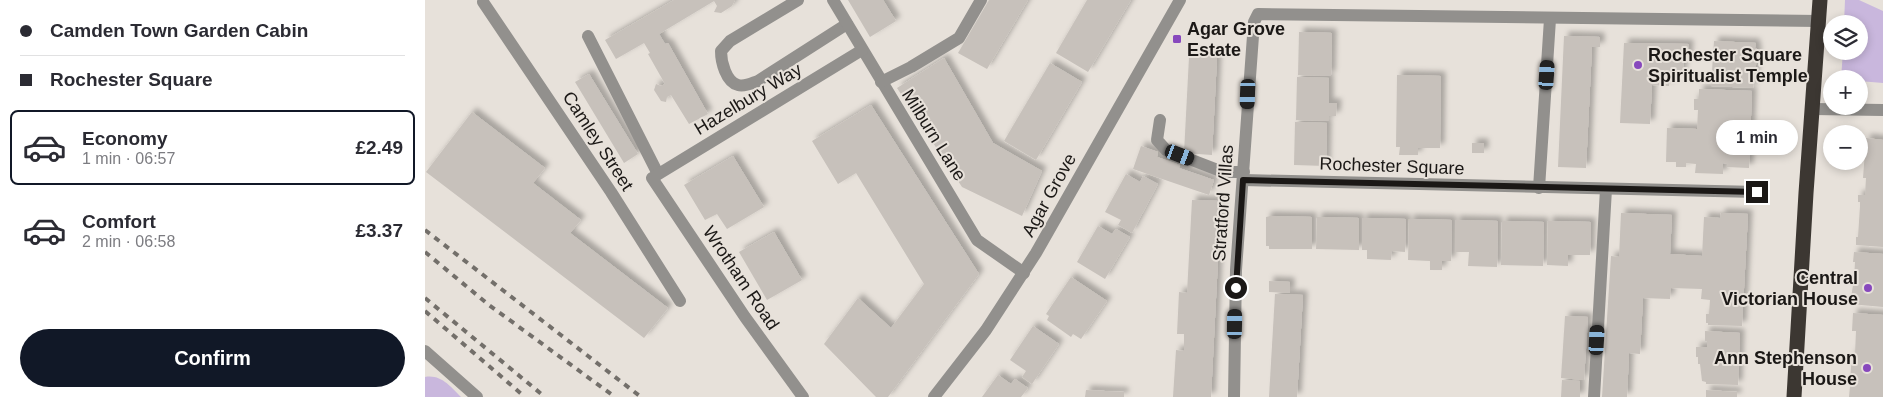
<!DOCTYPE html>
<html lang="en">
<head>
<meta charset="utf-8">
<style>
	body { margin:0; font-family:Arial,sans-serif; background:#f7f7f7; color:#2b2b33; height:100vh; display:flex; flex-direction:column; font-size:19px; white-space:nowrap }
	* { box-sizing:border-box; margin:0 }
	p { font-size:16px; color:#7c7c81 }
	.icon { flex:none; width:28px; height:28px; fill:none; stroke:currentColor; stroke-width:2; stroke-linecap:round; stroke-linejoin:round }
	.map { position:relative; flex:1; overflow:hidden }
	.details { display:flex; flex-direction:column; background:#fff; width:425px }
	.details>* { flex:none }
	.hud { display:grid; align-content:center; height:110px; padding:0 20px; background:#fff }
	.fabs { position:absolute; left:1398px; top:15px; display:grid; gap:10px }
	.fabs a { display:grid; place-items:center; width:45px; height:45px; border-radius:50%; background:#fff; box-shadow:0 2px 8px #0003; font-size:25px }
	.end { position:absolute; width:22px; height:22px; margin:-11px; border:6px solid #1b1816; background:#fff; box-shadow:0 0 0 2px #fff }
	.from { border-radius:50% }
	.bubble { position:absolute; height:35px; border-radius:18px; background:#fff; box-shadow:0 2px 8px #0003; font-size:16px; font-weight:700; line-height:35px; text-align:center }
	.car { position:absolute; width:15px; height:30px; margin:-15px -8px; border-radius:6px; box-shadow:0 0 4px 1px #0007; background:linear-gradient(#222 24%,#8ab4d8 0 40%,#222 0 76%,#8ab4d8 0 86%,#222 0) }
	.hud b { display:flex; align-items:center; gap:18px; height:48px; font-size:19px }
	.hud b+b { border-top:1px solid #e1e1e2 }
	.hud i { width:12px; height:12px; background:#2b2b33 }
	ul { padding:0; list-style:none }
	li { display:flex; align-items:center; gap:15px; height:75px; margin:0 10px 8px; padding:0 10px; border:2px solid transparent; border-radius:8px }
	li div { flex:1 }
	li b { display:block; font-size:19px }
	li em { font-style:normal; font-weight:700 }
	li.current { border-color:#111827 }
	li>.icon { width:45px; height:45px; stroke-width:1.5 }
	.primary-button { display:flex; gap:10px; margin-top:auto; padding:10px 20px }
	.primary-button a { flex:1; height:58px; border-radius:30px; background:#111827; color:#fff; font-size:20px; font-weight:700; line-height:58px; text-align:center }
	main { display:flex; flex:1; min-height:0 }
	.map>svg:first-child { display:block }
	.green { fill:#c9b7dd }
	.building { fill:#c7c1bb; filter:url(#shadow) }
	.lines { fill:none; stroke-linecap:round; stroke-linejoin:round }
	.minor { stroke:#92908d; stroke-width:12 }
	.highway { stroke:#3c3732; stroke-width:15 }
	.rail { stroke:#736f6a; stroke-width:4; stroke-dasharray:6 6; stroke-linecap:butt }
	.route { stroke:#1b1816; stroke-width:6 }
	.poi-dot { fill:#8748bd; stroke:#e7e1da; stroke-width:2 }
	.labels { text-anchor:middle; stroke-width:4; stroke-linejoin:round; paint-order:stroke }
	.poi-label { font-size:18px; font-weight:bold; fill:#1b1816; stroke:#e7e1da; text-anchor:start }
	.street-label { font-size:18px; fill:#1b1816; stroke:#e7e1da }
</style>
</head>
<body>
<main>
<section class="details">
<div class="hud">
<b><i class="from"></i>Camden Town Garden Cabin</b>
<b><i></i>Rochester Square</b>
</div>
<ul>
<li class="current"><svg class="icon" aria-label="car" viewBox="0 0 24 24"><path d="M5 17H2v-5l4-1 3-4h7l3 4 3 1v5h-3M9 17h6M6 11h13"/><circle cx="7" cy="17" r="2"/><circle cx="17" cy="17" r="2"/></svg><div><b>Economy</b><p>1 min · 06:57</p></div><em>£2.49</em></li>
<li><svg class="icon" aria-label="car" viewBox="0 0 24 24"><path d="M5 17H2v-5l4-1 3-4h7l3 4 3 1v5h-3M9 17h6M6 11h13"/><circle cx="7" cy="17" r="2"/><circle cx="17" cy="17" r="2"/></svg><div><b>Comfort</b><p>2 min · 06:58</p></div><em>£3.37</em></li>
</ul>
<div class="primary-button"><a>Confirm</a></div>
</section>
<div class="map">
<svg width="1458" height="397" viewBox="0 0 1458 397">
	<defs>
		<filter id="shadow"><feDropShadow dx="4.5" dy="-4.5" stdDeviation="2.5" flood-color="#0004"/></filter>
	</defs>
	<rect width="100%" height="100%" fill="#e7e1da"/>
	<g class="green">
		<polygon points="1420,0 1434,0 1458,11 1458,83 1434,81 1434,79 1416,79 1418,51 1434,51 1434,24 1419,24"/>
		<path d="M 0,377 C 16,374 26,387 36,397 L 0,397 Z"/>
	</g>
	<g class="building">
		<polygon points="249,0 310,0 307,6 296,13 289,12 292,6 289,1 234,34 240,44 243,43 283,114 264,124 246,95 242,97 241,102 236,101 229,90 231,84 236,86 240,84 223,54 225,53 219,43 191,59 180,40"/>
		<polygon points="423,0 458,0 471,21 445,37"/>
		<polygon points="564,0 603,0 562,69 533,53"/>
		<polygon points="662,0 706,0 663,72 631,53"/>
		<polygon points="874,32 907,33 906,76 873,75"/>
		<polygon points="1139,36 1175,37 1175,47 1167,47 1161,168 1133,167"/>
		<polygon points="1289,41 1331,43 1330,48 1332,48 1331,65 1328,88 1286,86"/>
		<polygon points="1199,43 1264,44 1263,61 1259,61 1257,74 1244,74 1244,86 1227,85 1225,124 1195,123"/>
		<polygon points="764,57 792,58 787,155 759,153"/>
		<polygon points="519,58 568,143 617,171 597,216 537,187 472,88"/>
		<polygon points="625,63 657,82 611,160 579,141"/>
		<polygon points="164,74 213,154 199,163 150,82"/>
		<polygon points="972,75 1016,76 1015,148 993,148 993,155 974,155 975,147 971,147"/>
		<polygon points="872,77 904,78 904,103 912,103 911,116 904,116 904,121 871,120"/>
		<polygon points="1274,89 1327,91 1324,168 1302,167 1302,164 1298,163 1298,174 1270,173 1271,164 1261,163 1261,167 1251,167 1251,162 1241,162 1242,128 1272,129 1273,110 1269,110 1269,99 1274,99"/>
		<polygon points="446,105 554,274 463,397 451,397 399,344 433,298 466,328 499,284 431,173 413,184 387,141"/>
		<polygon points="47,112 120,168 108,183 156,220 145,233 243,308 219,338 1,172"/>
		<polygon points="870,122 902,123 901,166 869,165"/>
		<polygon points="1441,138 1458,140 1458,247 1431,245 1431,237 1433,237 1435,206 1435,202 1433,202 1433,195 1440,195 1441,178 1438,178"/>
		<rect x="1047" y="143" width="12" height="10"/>
		<polygon points="716,146 733,152 732,157 755,165 754,168 789,180 784,195 708,169"/>
		<polygon points="308,156 339,207 302,229 292,214 280,220 259,185"/>
		<polygon points="701,174 715,182 718,176 733,184 707,233 693,225 696,220 680,212"/>
		<polygon points="767,200 796,201 786,397 748,397 751,350 759,351 759,334 752,334 754,292 762,293"/>
		<polygon points="1196,213 1247,215 1245,254 1277,256 1279,217 1295,218 1296,213 1323,214 1317,326 1283,325 1283,323 1281,323 1281,314 1284,314 1285,300 1276,299 1277,289 1246,288 1245,299 1218,298 1215,354 1204,353 1202,397 1177,397 1186,256 1194,257"/>
		<polygon points="845,216 887,217 887,249 844,249 844,246 841,246 841,217"/>
		<polygon points="892,217 934,218 934,250 891,249"/>
		<polygon points="937,218 981,219 980,252 967,251 966,260 942,259 942,250 937,250"/>
		<polygon points="984,219 1027,220 1026,261 1017,261 1017,270 1005,270 1005,261 983,260"/>
		<polygon points="1030,220 1073,221 1072,267 1043,266 1044,252 1030,252"/>
		<polygon points="1077,221 1119,222 1118,266 1076,265"/>
		<polygon points="1123,221 1166,222 1165,255 1143,255 1143,266 1122,265"/>
		<polygon points="673,226 687,234 691,229 705,237 680,279 652,262"/>
		<polygon points="349,232 377,280 342,300 314,252"/>
		<polygon points="1429,252 1458,254 1458,307 1425,304 1429,279 1430,262 1428,262"/>
		<polygon points="646,277 682,301 656,339 648,334 646,337 622,320 624,316 621,314"/>
		<polygon points="844,281 865,282 865,293 844,292"/>
		<polygon points="850,294 878,295 872,397 844,397"/>
		<polygon points="1428,313 1458,315 1458,397 1424,397 1425,386 1431,386 1431,382 1425,382 1427,353 1430,354 1431,331 1427,331"/>
		<polygon points="1140,316 1163,317 1159,380 1136,378"/>
		<polygon points="608,326 634,344 607,384 597,377 601,371 585,360"/>
		<polygon points="1280,331 1315,333 1313,385 1281,384 1281,382 1277,381 1275,364 1273,364 1273,357 1271,357 1271,347 1282,347 1282,341 1280,341"/>
		<polygon points="573,375 586,384 590,379 603,388 596,397 557,397"/>
		<polygon points="1137,380 1155,381 1155,397 1136,397"/>
		<polygon points="661,390 699,392 699,397 660,397"/>
		<polygon points="1281,390 1312,392 1312,397 1281,397"/>
	</g>
	<g class="lines">
		<g class="minor">
			<path d="M 373,0 L 305,41 L 296,51 C 296,62 301,82 313,85 C 320,87 327,83 333,81 L 422,24"/>
			<polyline points="408,0 552,240 599,273"/>
			<polyline points="58,2 186,192 255,301"/>
			<polyline points="163,36 233,174"/>
			<polyline points="456,82 486,67 534,38 556,0"/>
			<polyline points="1388,109 1458,110"/>
			<polyline points="735,120 732,140 741,150 798,172 819,172"/>
			<polyline points="819,180 1332,192"/>
			<polyline points="1114,188 1125,19"/>
			<polyline points="0,351 52,397"/>
			<polyline points="378,397 320,317 227,178 437,50"/>
			<polyline points="509,397 561,330 611,253 755,0"/>
			<polyline points="809,397 811,270 829,22 833,14 1393,21"/>
			<polyline points="1169,397 1181,189"/>
		</g>
		<polyline class="highway" points="1369,397 1381,193 1395,0"/>
		<g class="rail">
			<polyline points="0,230 216,397"/>
			<polyline points="0,252 64,305 190,397"/>
			<polyline points="0,298 120,397"/>
			<polyline points="0,311 100,397"/>
		</g>
	</g>
	<g class="lines">
		<polyline class="route" points="811,288 818,180 1332,192"/>
	</g>
	<g class="poi-dot">
		<rect x="747" y="34" width="10" height="10" rx="2.5"/>
		<circle cx="1213" cy="65" r="5"/>
		<circle cx="1443" cy="288" r="5"/>
		<circle cx="1442" cy="368" r="5"/>
	</g>
	<g class="labels">
		<g class="poi-label">
			<text x="762" y="35">Agar Grove<tspan x="762" dy="21">Estate</tspan></text>
			<text x="1223" y="61">Rochester Square<tspan x="1223" dy="21">Spiritualist Temple</tspan></text>
			<text x="1433" y="284" text-anchor="end">Central<tspan x="1433" dy="21">Victorian House</tspan></text>
			<text x="1432" y="364" text-anchor="end">Ann Stephenson<tspan x="1432" dy="21">House</tspan></text>
		</g>
		<g class="street-label">
			<text transform="translate(323 99) rotate(-31)" y="6">Hazelbury Way</text>
			<text transform="translate(509 135) rotate(58)" y="6">Milburn Lane</text>
			<text transform="translate(173 141) rotate(57)" y="6">Camley Street</text>
			<text transform="translate(967 166) rotate(2)" y="6">Rochester Square</text>
			<text transform="translate(624 195) rotate(-61)" y="6">Agar Grove</text>
			<text transform="translate(798 203) rotate(-86)" y="6">Stratford Villas</text>
			<text transform="translate(316 278) rotate(56)" y="6">Wrotham Road</text>
		</g>
	</g>
</svg>
<div class="fabs">
<a><svg class="icon" aria-label="layers" viewBox="0 0 24 24"><path d="M12 4l9 5-9 5-9-5zM3 14l9 5 9-5"/></svg></a>
<a>+</a>
<a>−</a>
</div>
<i class="end from" style="left:811px;top:288px"></i>
<i class="end" style="left:1332px;top:192px"></i>
<div class="bubble" style="left:1291px;top:120px;width:82px">1 min</div>
<i class="car" style="left:1122px;top:75px;rotate:4deg"></i>
<i class="car" style="left:823px;top:94px;rotate:182deg"></i>
<i class="car" style="left:755px;top:155px;rotate:111deg"></i>
<i class="car" style="left:810px;top:324px;rotate:1deg"></i>
<i class="car" style="left:1172px;top:340px;rotate:3deg"></i>
</div>
</main>
</body>
</html>
